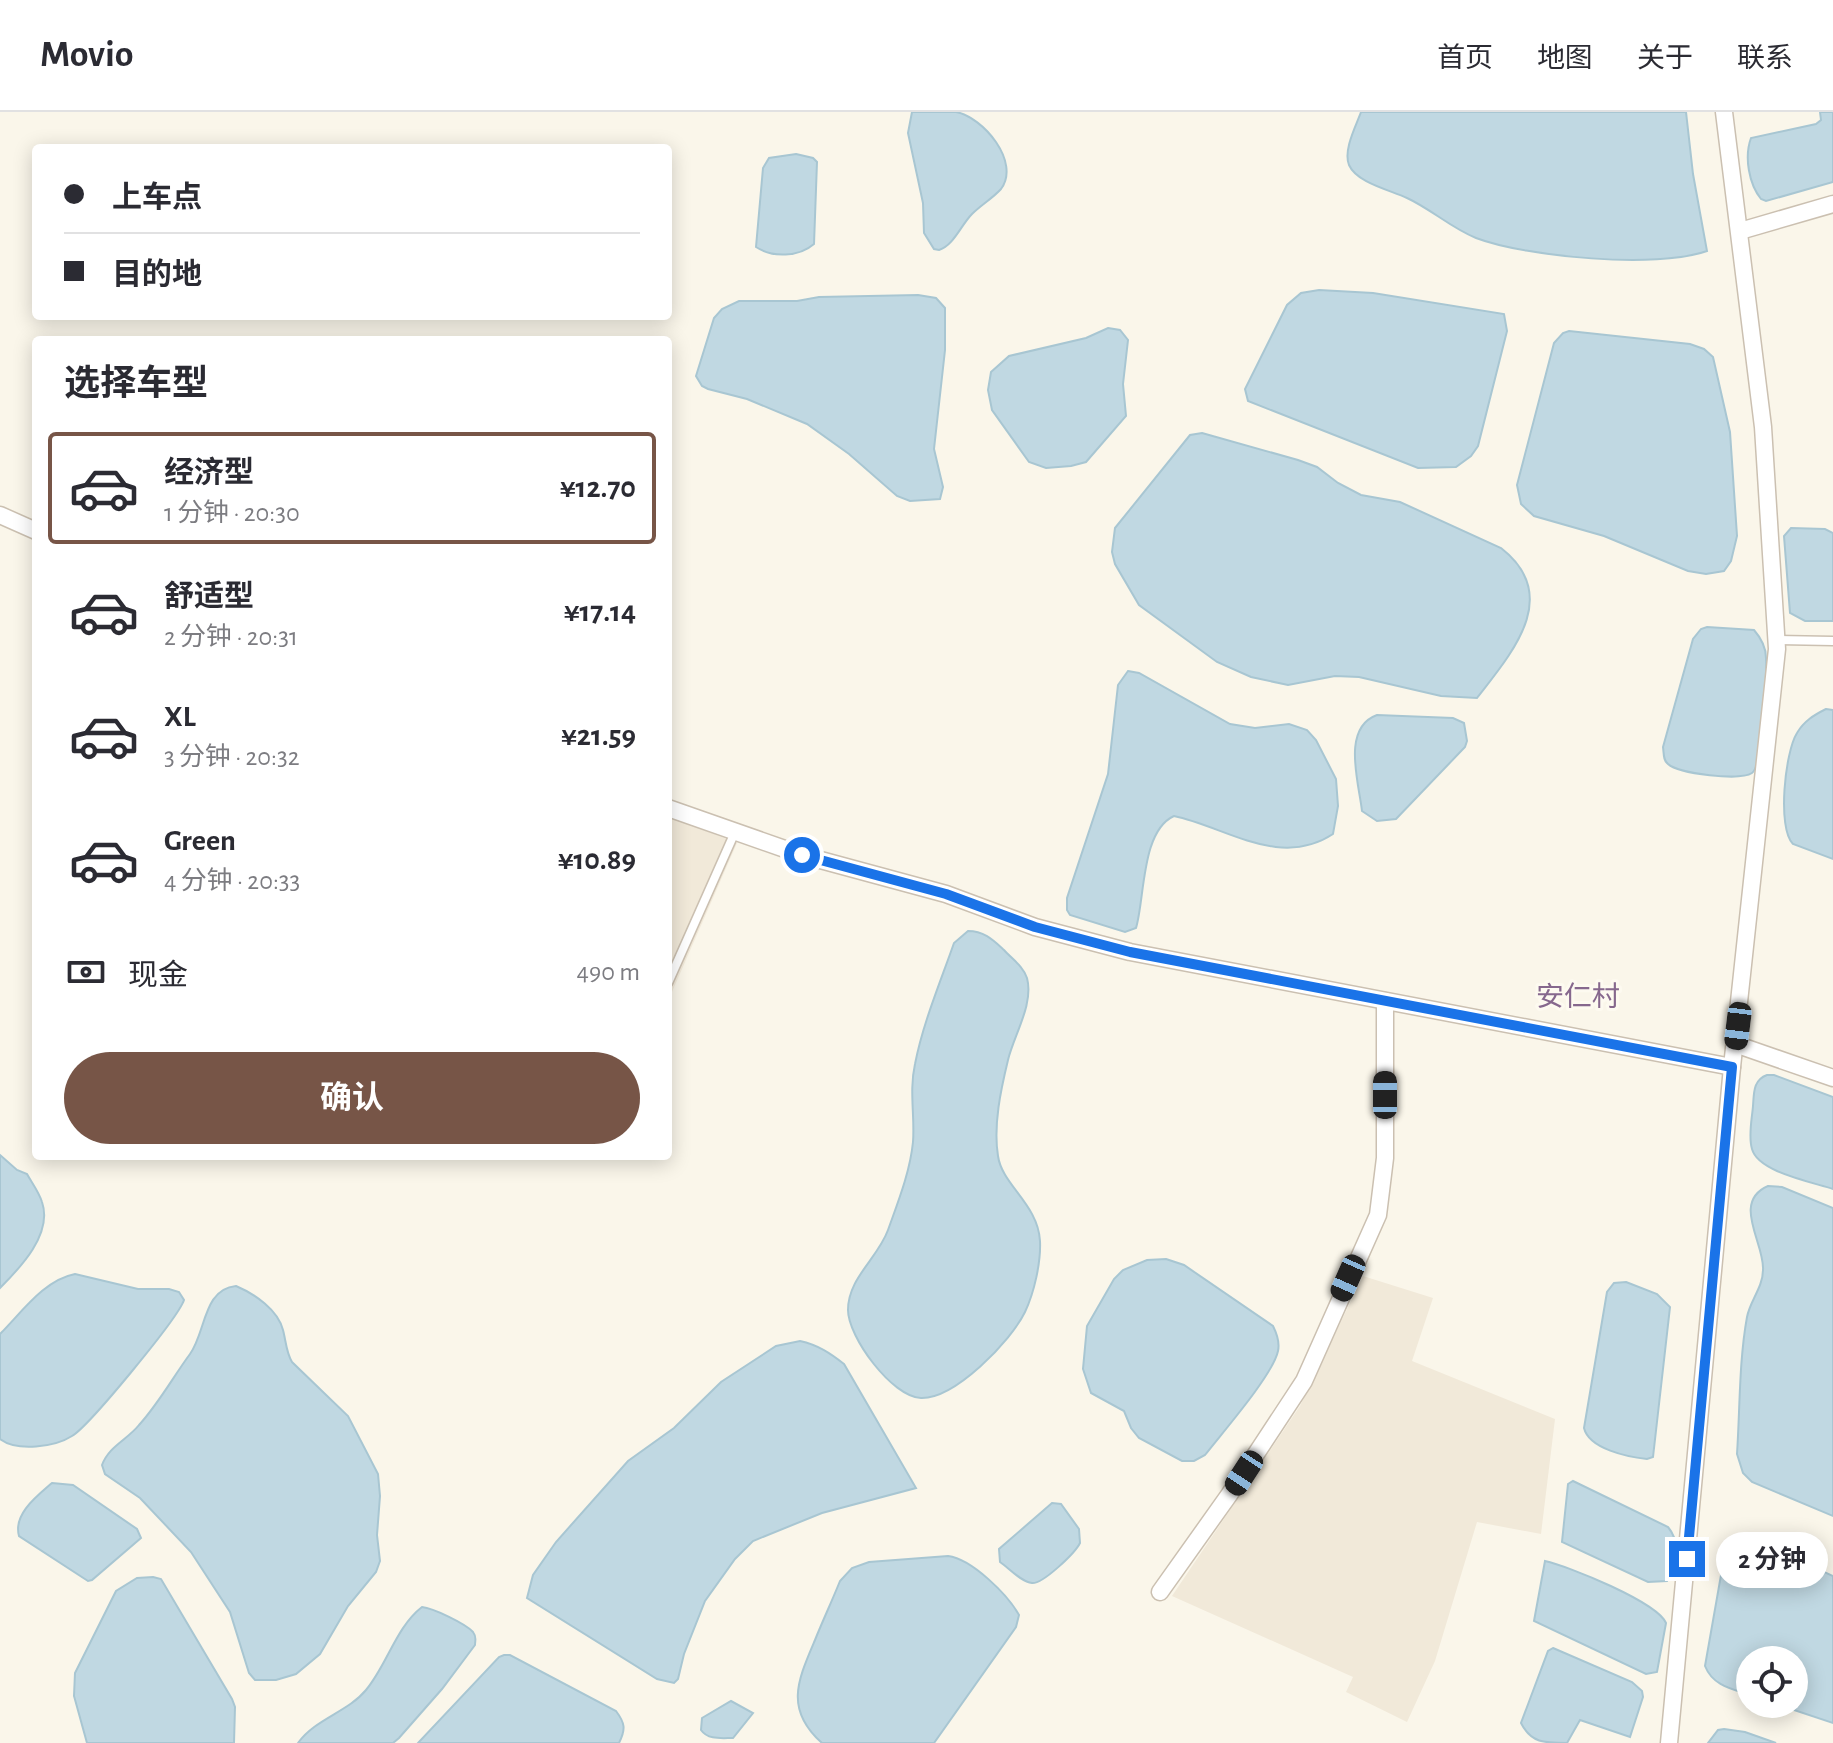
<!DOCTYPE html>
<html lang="zh">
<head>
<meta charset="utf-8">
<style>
	body { margin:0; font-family:"Alegreya Sans","Noto Sans SC",sans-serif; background:#f7f7f7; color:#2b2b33; height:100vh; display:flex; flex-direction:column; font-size:30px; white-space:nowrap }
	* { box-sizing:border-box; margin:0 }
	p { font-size:26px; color:#7c7c81 }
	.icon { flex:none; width:44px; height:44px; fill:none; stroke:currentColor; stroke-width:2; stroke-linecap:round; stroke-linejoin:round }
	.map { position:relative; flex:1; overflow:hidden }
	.drawer { position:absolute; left:32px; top:224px; width:640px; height:824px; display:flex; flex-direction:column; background:#fff; border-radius:8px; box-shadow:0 4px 20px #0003 }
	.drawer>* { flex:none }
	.top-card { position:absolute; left:32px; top:32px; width:640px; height:176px; border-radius:8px; box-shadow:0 4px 20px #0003; display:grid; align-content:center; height:176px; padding:0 32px; background:#fff }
	.buttons { position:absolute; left:1736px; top:1534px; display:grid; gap:16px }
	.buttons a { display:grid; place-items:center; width:72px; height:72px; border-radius:50%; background:#fff; box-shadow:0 4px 20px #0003; font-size:40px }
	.end { position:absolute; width:36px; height:36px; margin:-18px; border:10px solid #1a73e8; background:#fff; box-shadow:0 0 0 4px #fff }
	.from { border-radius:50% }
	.bubble { position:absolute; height:56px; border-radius:28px; background:#fff; box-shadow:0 4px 20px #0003; font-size:26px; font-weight:700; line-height:56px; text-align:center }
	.car { position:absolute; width:24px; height:48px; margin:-24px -12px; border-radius:10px; box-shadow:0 0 6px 2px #0007; background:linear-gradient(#222 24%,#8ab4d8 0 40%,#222 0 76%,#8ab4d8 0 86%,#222 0) }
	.top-card b { display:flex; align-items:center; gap:28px; height:76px; font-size:30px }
	.top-card b+b { border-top:2px solid #e1e1e2 }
	.top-card i { width:20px; height:20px; background:#2b2b33 }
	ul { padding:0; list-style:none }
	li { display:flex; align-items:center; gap:24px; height:112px; margin:0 16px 12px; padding:0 16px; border:4px solid transparent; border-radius:8px }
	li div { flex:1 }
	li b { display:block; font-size:30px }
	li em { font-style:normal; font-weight:700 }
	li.selected { border-color:#775547 }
	li>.icon { width:72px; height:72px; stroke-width:1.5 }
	h2 { padding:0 32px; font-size:36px; line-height:96px }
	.pay { display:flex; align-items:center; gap:20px; height:88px; padding:0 32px; font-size:30px }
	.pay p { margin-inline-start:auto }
	.primary-button { display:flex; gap:16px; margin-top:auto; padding:16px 32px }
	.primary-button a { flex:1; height:92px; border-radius:48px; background:#775547; color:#fff; font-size:32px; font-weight:700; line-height:92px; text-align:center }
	header { display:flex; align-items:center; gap:48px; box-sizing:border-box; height:112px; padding:0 40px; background:#fff; border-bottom:2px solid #e1e1e2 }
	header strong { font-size:38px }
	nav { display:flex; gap:44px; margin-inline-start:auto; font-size:28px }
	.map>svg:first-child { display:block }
	.residential { fill:#f1e9d9 }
	.water { fill:#c0d8e2; stroke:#a8c6d2; stroke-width:2 }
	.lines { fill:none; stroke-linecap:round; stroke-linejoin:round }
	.service-casing { stroke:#cbc0b1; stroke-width:11 }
	.minor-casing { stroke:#cbc0b1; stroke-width:19 }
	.service { stroke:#fff; stroke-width:8 }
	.minor { stroke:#fff; stroke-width:16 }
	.route { stroke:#1a73e8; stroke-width:10 }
	.labels { text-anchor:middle; stroke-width:6; stroke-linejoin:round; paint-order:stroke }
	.quarter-label { font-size:28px; fill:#86688d; stroke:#fdfaf0 }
</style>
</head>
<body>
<header>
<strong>Movio</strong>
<nav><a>首页</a><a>地图</a><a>关于</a><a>联系</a></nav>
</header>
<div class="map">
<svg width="1833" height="1631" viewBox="0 0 1833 1631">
	<rect width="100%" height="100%" fill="#faf6ea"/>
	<g class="residential">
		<polygon points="668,704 737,731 668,889"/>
		<polygon points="1363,1164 1433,1186 1412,1249 1555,1307 1541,1422 1477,1410 1435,1549 1407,1610 1346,1580 1353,1565 1172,1484 1300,1294"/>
	</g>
	<g class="water">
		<path d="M 912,0 C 926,0 942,0 956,0 C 983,5 1021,50 1001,77 C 993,86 981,93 972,102 C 961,113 954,133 939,138 L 934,137 L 924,121 L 923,91 L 908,21 Z"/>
		<path d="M 1361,0 L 1686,0 L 1693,62 L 1707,139 C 1657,157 1526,145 1476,126 C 1451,116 1431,97 1407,86 C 1390,78 1357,71 1349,53 C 1343,38 1356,14 1361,0 Z"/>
		<path d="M 1820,0 L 1833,0 L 1833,70 L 1766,89 L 1761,87 C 1749,72 1744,45 1751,26 L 1816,12 L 1821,8 Z"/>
		<path d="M 796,42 L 813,46 L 817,50 L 814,132 C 799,145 773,146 756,135 L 763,56 L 769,46 Z"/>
		<polygon points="1319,178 1373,181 1504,202 1507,219 1478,334 1471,344 1456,355 1418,356 1248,289 1245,277 1287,193 1301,181"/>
		<polygon points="918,183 936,186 945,196 945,238 934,337 943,375 940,387 910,389 897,384 849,342 807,312 747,287 708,277 702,274 696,264 714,206 722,197 739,189 797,189 819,185"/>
		<polygon points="1108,216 1120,218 1128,228 1123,272 1126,304 1086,350 1071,354 1046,356 1029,350 992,298 988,278 991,260 1009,244 1086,226"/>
		<polygon points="1569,219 1690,232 1704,237 1713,245 1730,320 1737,424 1731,449 1724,459 1706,462 1688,459 1604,424 1534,404 1521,392 1517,373 1554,231 1563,221"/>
		<path d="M 1202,321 L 1298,348 L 1317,355 L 1338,371 L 1361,383 L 1400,390 L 1501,436 C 1563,484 1511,542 1477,586 L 1441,584 L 1359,565 L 1335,564 L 1288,573 L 1251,565 L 1217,550 L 1139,493 L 1115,452 L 1112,440 L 1115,416 L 1190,323 Z"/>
		<polygon points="1791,416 1825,417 1833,421 1833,509 1805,509 1790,501 1784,424"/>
		<path d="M 1707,515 L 1754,518 C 1761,526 1766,535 1766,546 C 1767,562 1763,654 1752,661 C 1740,669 1679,662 1668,652 C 1663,648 1664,642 1663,635 L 1693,527 L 1701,517 Z"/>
		<path d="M 1128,559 L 1139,561 L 1230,612 L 1255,616 L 1289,612 L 1307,618 L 1316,628 L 1336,667 L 1338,694 L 1333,722 C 1280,757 1226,715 1174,704 C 1141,719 1145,786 1136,816 L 1125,820 L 1070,803 L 1067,798 L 1067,786 L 1108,662 L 1118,573 Z"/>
		<path d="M 1826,597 L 1833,598 L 1833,747 L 1793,732 C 1777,716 1785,640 1797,621 C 1804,609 1814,603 1826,597 Z"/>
		<path d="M 1377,603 L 1453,606 L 1464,611 L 1467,629 L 1465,635 L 1396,707 L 1377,709 L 1362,699 C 1359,671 1341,616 1377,603 Z"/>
		<path d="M 968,819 C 984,819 993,828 1004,838 C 1012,847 1023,854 1027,866 C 1034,892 1014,923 1008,948 C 1001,977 993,1013 998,1044 C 1002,1073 1038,1092 1040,1129 C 1041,1151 1034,1181 1025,1200 C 1011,1229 955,1287 921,1286 C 892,1285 848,1225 848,1198 C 848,1166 878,1146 888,1118 C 898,1090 910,1060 913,1030 C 915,1004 909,979 915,952 C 923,911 940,871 954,831 Z"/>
		<path d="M 1767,963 L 1774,963 L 1833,985 L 1833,1077 C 1812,1070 1758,1060 1752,1037 C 1748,1024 1752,1007 1753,994 C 1754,981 1753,968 1767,963 Z"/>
		<path d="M 0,1043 L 17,1058 L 27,1062 C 32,1071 39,1080 42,1090 C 53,1122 20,1156 0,1176 Z"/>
		<path d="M 1768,1074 L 1782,1075 L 1833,1096 L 1833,1404 L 1752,1370 L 1743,1361 L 1737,1342 C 1740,1297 1739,1249 1747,1205 C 1750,1189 1763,1175 1763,1158 C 1765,1132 1731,1090 1768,1074 Z"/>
		<path d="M 1166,1147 L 1184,1153 L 1273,1214 C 1277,1222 1280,1230 1278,1239 C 1273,1263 1222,1321 1205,1343 L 1194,1349 L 1182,1349 L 1139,1326 L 1131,1316 L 1124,1299 L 1091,1281 L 1083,1257 L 1087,1214 L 1114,1167 L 1123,1158 L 1147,1148 Z"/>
		<path d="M 75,1162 L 138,1177 L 169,1177 L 179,1180 L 184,1188 C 178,1206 89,1314 72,1324 C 55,1335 17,1340 0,1327 L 0,1222 C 22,1200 44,1168 75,1162 Z"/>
		<path d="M 1626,1170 L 1657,1182 L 1670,1195 L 1653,1345 L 1647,1347 C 1628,1345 1589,1337 1584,1316 L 1607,1180 L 1614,1171 Z"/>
		<path d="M 236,1174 C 255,1182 278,1198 283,1218 C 286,1229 286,1240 292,1250 L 348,1304 L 378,1362 L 380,1384 L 377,1423 L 380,1449 L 376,1460 L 348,1494 L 320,1542 L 296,1562 L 276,1568 L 255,1568 L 249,1561 L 230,1500 L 191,1440 L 140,1386 L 105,1362 L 102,1353 C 109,1334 127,1328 139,1313 C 159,1291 173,1265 190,1242 C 206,1220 203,1177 236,1174 Z"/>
		<path d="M 800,1229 C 818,1233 830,1241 844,1252 L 916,1376 L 822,1401 L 753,1429 L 735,1447 L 705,1489 L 684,1542 L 678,1567 L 674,1571 L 657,1567 L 527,1486 L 533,1463 L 556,1430 L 628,1349 L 674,1316 L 721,1270 L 776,1234 Z"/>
		<path d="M 1573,1369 L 1668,1415 C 1682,1432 1675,1450 1667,1469 L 1648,1470 L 1562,1430 L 1568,1372 Z"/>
		<path d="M 52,1371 L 73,1373 L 137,1417 L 141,1426 L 92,1468 L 88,1469 L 19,1424 C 13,1402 37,1384 52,1371 Z"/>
		<path d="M 1052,1391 L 1061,1392 L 1079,1417 L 1080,1431 C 1075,1441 1043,1472 1032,1471 C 1021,1470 1009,1456 1000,1450 L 999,1437 Z"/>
		<path d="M 1741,1426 L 1760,1430 L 1833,1464 L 1833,1611 L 1776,1592 L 1794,1592 L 1794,1548 L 1750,1548 L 1750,1583 C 1732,1577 1713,1574 1705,1554 L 1724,1446 L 1730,1434 Z"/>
		<path d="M 948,1444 C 972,1447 1008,1483 1019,1503 L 1016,1515 L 934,1631 L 822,1631 C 784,1597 798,1568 815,1528 C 823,1508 832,1489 840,1469 L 852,1456 L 869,1450 Z"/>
		<path d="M 1545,1449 C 1568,1454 1657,1490 1666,1511 L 1657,1560 L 1646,1562 L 1534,1509 Z"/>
		<polygon points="153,1465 161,1467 232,1587 235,1595 234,1631 87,1631 74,1584 75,1561 116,1479 137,1466"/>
		<path d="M 422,1495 C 433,1496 466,1512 473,1520 C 477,1525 475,1528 475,1533 L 442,1577 L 399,1626 L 393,1631 L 298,1631 C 315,1607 348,1600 366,1578 C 387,1553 396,1515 422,1495 Z"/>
		<path d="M 1553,1536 L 1632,1570 L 1642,1579 L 1643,1585 L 1630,1625 L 1580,1608 L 1567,1631 C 1544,1631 1531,1631 1521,1611 L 1548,1539 Z"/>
		<path d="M 504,1543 L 510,1543 L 616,1599 C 625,1611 626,1617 619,1631 L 418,1631 L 499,1545 Z"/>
		<path d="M 731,1589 L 753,1601 L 733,1626 C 721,1626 708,1628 701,1618 L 702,1606 Z"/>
		<polygon points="1724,1617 1745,1620 1776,1631 1708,1631 1718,1618"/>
	</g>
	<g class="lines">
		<g class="service-casing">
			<g id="service">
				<polyline points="1777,528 1833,529"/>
				<polyline points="668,871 735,720"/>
			</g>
		</g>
		<g class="minor-casing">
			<g id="minor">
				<polyline points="1740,119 1833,92"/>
				<polyline points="0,403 36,419"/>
				<polyline points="668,696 802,743 946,782 1035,815 1130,840 1732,955"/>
				<polyline points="1735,932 1833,966"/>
				<polyline points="1160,1480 1229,1383 1304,1269 1378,1103 1385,1046 1385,889"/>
				<polyline points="1669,1631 1732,955 1777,537 1763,315 1724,0"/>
			</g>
		</g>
		<use href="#service" class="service"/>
		<use href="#minor" class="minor"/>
	</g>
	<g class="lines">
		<polyline class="route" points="802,743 946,782 1035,815 1130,840 1732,955 1687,1447"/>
	</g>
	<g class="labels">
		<g class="quarter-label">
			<text x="1578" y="894">安仁村</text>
		</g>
	</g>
</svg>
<div class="buttons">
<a><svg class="icon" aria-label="locate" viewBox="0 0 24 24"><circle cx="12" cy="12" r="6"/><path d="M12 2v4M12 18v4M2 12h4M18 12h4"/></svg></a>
</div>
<i class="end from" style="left:802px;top:743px"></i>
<i class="end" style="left:1687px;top:1447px"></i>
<div class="bubble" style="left:1716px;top:1420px;width:112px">2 分钟</div>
<i class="car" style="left:1738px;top:914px;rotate:187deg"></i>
<i class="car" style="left:1385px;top:983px;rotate:0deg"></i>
<i class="car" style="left:1348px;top:1166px;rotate:204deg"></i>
<i class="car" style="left:1244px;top:1361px;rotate:213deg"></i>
<div class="top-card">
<b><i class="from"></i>上车点</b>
<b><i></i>目的地</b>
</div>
<section class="drawer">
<h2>选择车型</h2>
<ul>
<li class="selected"><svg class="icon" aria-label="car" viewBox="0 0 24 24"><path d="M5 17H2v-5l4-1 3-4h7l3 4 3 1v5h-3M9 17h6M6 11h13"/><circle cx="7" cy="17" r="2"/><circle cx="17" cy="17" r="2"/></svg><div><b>经济型</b><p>1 分钟 · 20:30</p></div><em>¥12.70</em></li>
<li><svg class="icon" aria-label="car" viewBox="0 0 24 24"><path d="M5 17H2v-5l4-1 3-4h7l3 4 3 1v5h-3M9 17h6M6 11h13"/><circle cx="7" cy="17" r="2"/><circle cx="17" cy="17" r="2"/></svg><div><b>舒适型</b><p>2 分钟 · 20:31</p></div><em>¥17.14</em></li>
<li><svg class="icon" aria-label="car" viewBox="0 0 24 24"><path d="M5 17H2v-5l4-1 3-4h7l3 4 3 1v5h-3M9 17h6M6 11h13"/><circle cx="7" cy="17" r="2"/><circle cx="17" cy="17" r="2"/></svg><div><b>XL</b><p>3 分钟 · 20:32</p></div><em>¥21.59</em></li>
<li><svg class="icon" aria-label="car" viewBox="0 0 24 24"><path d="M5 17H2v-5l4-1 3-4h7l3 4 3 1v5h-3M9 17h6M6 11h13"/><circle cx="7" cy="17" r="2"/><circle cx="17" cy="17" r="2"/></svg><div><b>Green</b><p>4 分钟 · 20:33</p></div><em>¥10.89</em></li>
</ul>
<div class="pay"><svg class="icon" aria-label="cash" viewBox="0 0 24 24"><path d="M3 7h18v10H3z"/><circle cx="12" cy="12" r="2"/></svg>现金<p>490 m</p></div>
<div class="primary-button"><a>确认</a></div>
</section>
</div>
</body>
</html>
